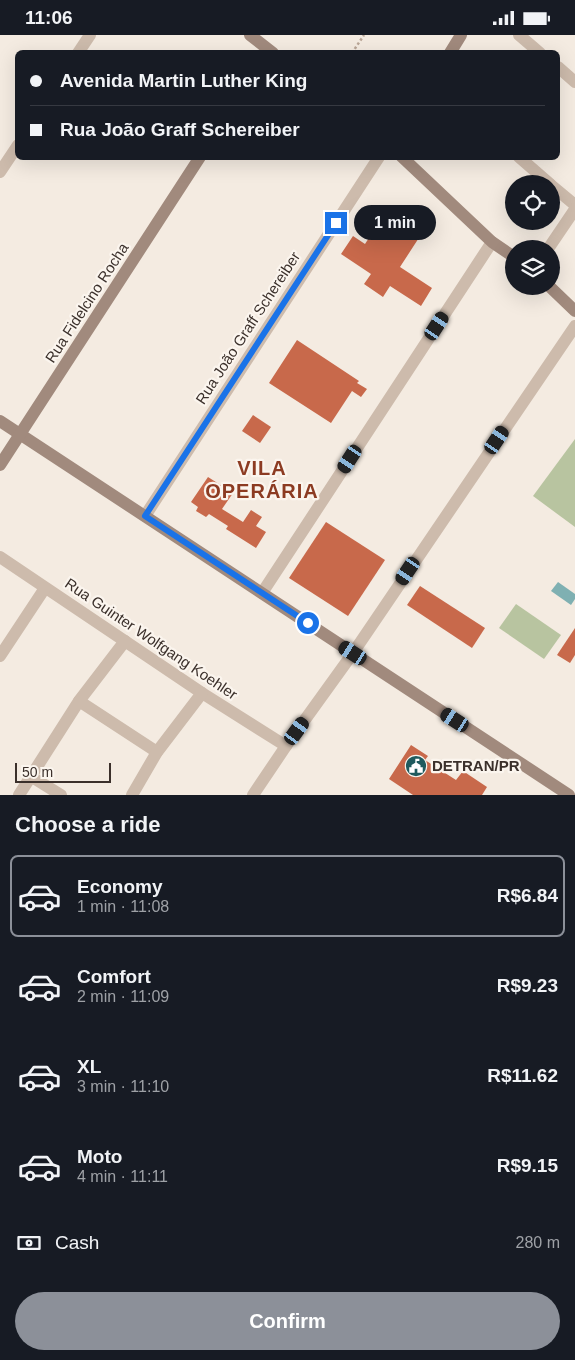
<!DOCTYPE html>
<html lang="en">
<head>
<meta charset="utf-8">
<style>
	body { margin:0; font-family:Arial,sans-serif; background:#242831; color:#f1f3f6; height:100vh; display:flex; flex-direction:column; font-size:19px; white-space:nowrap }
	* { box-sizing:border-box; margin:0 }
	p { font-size:16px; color:#9ea1a6 }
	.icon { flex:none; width:28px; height:28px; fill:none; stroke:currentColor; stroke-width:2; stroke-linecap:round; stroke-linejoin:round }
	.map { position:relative; height:760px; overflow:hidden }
	.drawer { display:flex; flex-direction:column; background:#171b24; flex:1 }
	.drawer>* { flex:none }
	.top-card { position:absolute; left:15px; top:15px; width:545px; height:110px; border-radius:8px; box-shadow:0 5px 20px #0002; display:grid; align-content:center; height:110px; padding:0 15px; background:#171b24 }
	.controls { position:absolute; left:505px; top:140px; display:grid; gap:10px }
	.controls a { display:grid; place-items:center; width:55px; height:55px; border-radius:50%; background:#171b24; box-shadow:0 5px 20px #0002; font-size:25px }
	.scale { position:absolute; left:15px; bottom:12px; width:96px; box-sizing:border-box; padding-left:5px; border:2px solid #3b302b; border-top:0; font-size:14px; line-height:18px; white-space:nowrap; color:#3b302b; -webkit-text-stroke:4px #fbf5ee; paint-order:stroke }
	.end { position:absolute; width:22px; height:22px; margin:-11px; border:6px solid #1a73e8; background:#fff; box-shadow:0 0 0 2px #fff }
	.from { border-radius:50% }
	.bubble { position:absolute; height:35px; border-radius:18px; background:#171b24; box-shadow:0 5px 20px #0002; font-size:16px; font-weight:700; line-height:35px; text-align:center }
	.car { position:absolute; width:15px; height:30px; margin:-15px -8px; border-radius:6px; box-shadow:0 0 4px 1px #0007; background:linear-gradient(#222 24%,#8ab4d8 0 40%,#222 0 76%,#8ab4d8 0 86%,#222 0) }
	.top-card b { display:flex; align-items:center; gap:18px; height:48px; font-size:19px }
	.top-card b+b { border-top:1px solid #363941 }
	.top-card i { width:12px; height:12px; background:#f1f3f6 }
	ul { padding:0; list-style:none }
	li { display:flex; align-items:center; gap:15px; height:82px; margin:0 10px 8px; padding:0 5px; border:2px solid transparent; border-radius:8px }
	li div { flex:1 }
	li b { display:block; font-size:19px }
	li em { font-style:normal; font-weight:700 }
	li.selected { border-color:#8c9099 }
	li>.icon { width:45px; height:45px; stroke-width:1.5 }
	h2 { padding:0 15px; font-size:22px; line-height:60px }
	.pay { display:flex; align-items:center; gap:12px; height:55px; padding:0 15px; font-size:19px }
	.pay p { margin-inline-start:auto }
	.action { display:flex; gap:10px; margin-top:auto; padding:10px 15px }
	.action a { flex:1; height:58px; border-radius:30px; background:#8c9099; color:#fff; font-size:20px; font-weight:700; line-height:58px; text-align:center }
	.status { display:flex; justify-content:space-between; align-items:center; height:35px; padding:0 25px; background:#171b24; direction:ltr }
	.status svg { height:14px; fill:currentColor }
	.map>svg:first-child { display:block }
	.green { fill:#b8c4a0 }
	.water { fill:#7fb0b2 }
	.building { fill:#c8694b }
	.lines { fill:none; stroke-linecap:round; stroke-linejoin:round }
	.path { stroke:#b9a596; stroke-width:2.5; stroke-dasharray:2.5 2.5; stroke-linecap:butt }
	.street { stroke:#cdbbac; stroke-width:12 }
	.secondary { stroke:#a18a7d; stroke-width:12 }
	.route { stroke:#1a73e8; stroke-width:6 }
	.labels { text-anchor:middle; stroke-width:4.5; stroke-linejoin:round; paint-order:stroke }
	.street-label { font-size:15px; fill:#3b302b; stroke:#fbf5ee }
	.poi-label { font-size:15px; font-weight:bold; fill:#3b302b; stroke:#fbf5ee; text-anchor:start }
	.district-label { font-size:20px; font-weight:bold; letter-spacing:1px; fill:#8c3b22; stroke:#fbf5ee }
</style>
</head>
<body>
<div class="status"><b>11:06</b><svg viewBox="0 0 49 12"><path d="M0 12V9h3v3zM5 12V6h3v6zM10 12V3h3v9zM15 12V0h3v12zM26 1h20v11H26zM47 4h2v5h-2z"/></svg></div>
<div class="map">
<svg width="575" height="760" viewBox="0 0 575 760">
	<rect width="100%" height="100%" fill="#f4ebe1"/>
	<g class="green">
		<polygon points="575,404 575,492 533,461"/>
		<polygon points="516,569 561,600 544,624 499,593"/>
	</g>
	<polygon class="water" points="558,547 575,559 575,564 571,570 551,556"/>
	<g class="building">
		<polygon points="389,172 424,195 400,232 432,253 421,271 390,251 383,262 364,249 371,239 341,219 353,201 365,209"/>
		<polygon points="297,305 359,346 357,348 367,354 361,362 352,356 331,388 269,348"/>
		<polygon points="253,380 271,392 260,408 242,396"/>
		<polygon points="208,442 233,458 222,474 243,487 251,475 262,482 256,491 266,497 256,513 226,494 228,491 209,479 206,482 196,476 198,472 191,467"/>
		<polygon points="326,487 385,525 348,581 289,543"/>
		<polygon points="420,551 485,593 472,613 407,570"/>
		<polygon points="575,593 575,620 570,628 557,620"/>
		<polygon points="411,710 428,721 425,725 456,745 463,736 487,752 482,760 413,760 389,744"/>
	</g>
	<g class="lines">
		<polyline class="path" points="352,18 364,0"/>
		<g class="street">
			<polyline points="519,0 540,18"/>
			<polyline points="78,18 90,0"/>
			<polyline points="558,32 575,47"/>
			<polyline points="519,122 550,149"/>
			<polyline points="0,137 18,110"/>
			<polyline points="551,150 575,170"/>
			<polyline points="548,214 575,174"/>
			<polyline points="145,481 379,122"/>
			<polyline points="0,522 202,658 286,711"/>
			<polyline points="262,558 492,207"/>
			<polyline points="0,621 45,553"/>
			<polyline points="79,666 157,717"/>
			<polyline points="32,742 61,760"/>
			<polyline points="19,760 79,666 125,606"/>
			<polyline points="132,760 157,717 202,658"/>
			<polyline points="253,760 286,711 353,618 575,291"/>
		</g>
		<g class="secondary">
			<polyline points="250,0 273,18"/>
			<polyline points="450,18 461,0"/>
			<polyline points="402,122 492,207 514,222"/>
			<polyline points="549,251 575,276"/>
			<polyline points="0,386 569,760"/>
			<polyline points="0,430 200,122"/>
		</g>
	</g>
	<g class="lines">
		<polyline class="route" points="308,588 145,481 336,188"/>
	</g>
	<defs>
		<g id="civic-disc" transform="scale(1.125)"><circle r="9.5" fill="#1f5a5e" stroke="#fbf5ee"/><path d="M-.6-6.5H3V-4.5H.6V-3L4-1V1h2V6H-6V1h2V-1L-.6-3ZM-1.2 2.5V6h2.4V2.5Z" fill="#fff"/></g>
	</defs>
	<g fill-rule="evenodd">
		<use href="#civic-disc" x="416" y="731"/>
	</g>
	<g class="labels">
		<g class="street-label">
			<text transform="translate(87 268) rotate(-57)" y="5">Rua Fidelcino Rocha</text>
			<text transform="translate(248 293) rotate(-57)" y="5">Rua João Graff Schereiber</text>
			<text transform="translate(151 604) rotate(34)" y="5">Rua Guinter Wolfgang Koehler</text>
		</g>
		<g class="poi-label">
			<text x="432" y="736">DETRAN/PR</text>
		</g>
		<g class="district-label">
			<text x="262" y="440">VILA<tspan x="262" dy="23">OPERÁRIA</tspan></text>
		</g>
	</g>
</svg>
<div class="controls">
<a><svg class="icon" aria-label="locate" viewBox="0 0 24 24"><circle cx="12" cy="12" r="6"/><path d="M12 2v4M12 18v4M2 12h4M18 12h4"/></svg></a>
<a><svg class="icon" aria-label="layers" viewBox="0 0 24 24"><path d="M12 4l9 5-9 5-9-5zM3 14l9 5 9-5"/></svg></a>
</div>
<div class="scale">50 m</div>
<i class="end from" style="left:308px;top:588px"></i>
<i class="end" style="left:336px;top:188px"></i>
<div class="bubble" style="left:354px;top:170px;width:82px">1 min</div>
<i class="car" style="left:437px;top:291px;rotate:33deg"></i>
<i class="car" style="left:497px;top:405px;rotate:34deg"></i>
<i class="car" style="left:350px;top:424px;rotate:213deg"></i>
<i class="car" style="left:408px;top:536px;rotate:214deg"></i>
<i class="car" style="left:353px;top:618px;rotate:303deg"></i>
<i class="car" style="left:455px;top:685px;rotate:303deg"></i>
<i class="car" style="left:297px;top:696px;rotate:36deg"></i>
<div class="top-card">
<b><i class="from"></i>Avenida Martin Luther King</b>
<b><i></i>Rua João Graff Schereiber</b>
</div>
</div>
<section class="drawer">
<h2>Choose a ride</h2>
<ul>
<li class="selected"><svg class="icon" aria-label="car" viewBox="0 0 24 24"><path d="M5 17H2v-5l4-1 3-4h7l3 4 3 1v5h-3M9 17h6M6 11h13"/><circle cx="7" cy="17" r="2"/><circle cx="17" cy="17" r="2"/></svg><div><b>Economy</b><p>1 min · 11:08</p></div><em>R$6.84</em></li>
<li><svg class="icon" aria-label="car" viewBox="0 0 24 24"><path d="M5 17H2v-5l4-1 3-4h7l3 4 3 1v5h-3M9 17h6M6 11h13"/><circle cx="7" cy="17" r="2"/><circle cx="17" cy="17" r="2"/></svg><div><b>Comfort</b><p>2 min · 11:09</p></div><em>R$9.23</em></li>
<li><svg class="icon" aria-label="car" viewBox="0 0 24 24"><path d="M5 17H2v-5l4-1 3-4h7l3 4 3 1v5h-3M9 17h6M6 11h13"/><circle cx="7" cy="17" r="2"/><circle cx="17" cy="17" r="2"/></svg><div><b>XL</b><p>3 min · 11:10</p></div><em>R$11.62</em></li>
<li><svg class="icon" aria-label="car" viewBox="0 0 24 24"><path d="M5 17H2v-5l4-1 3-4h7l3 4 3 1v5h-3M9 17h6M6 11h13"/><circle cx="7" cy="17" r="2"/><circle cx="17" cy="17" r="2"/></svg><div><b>Moto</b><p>4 min · 11:11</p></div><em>R$9.15</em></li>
</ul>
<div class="pay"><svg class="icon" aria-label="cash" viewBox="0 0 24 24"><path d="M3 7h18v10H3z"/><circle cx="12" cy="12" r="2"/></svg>Cash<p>280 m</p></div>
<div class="action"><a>Confirm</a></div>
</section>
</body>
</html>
